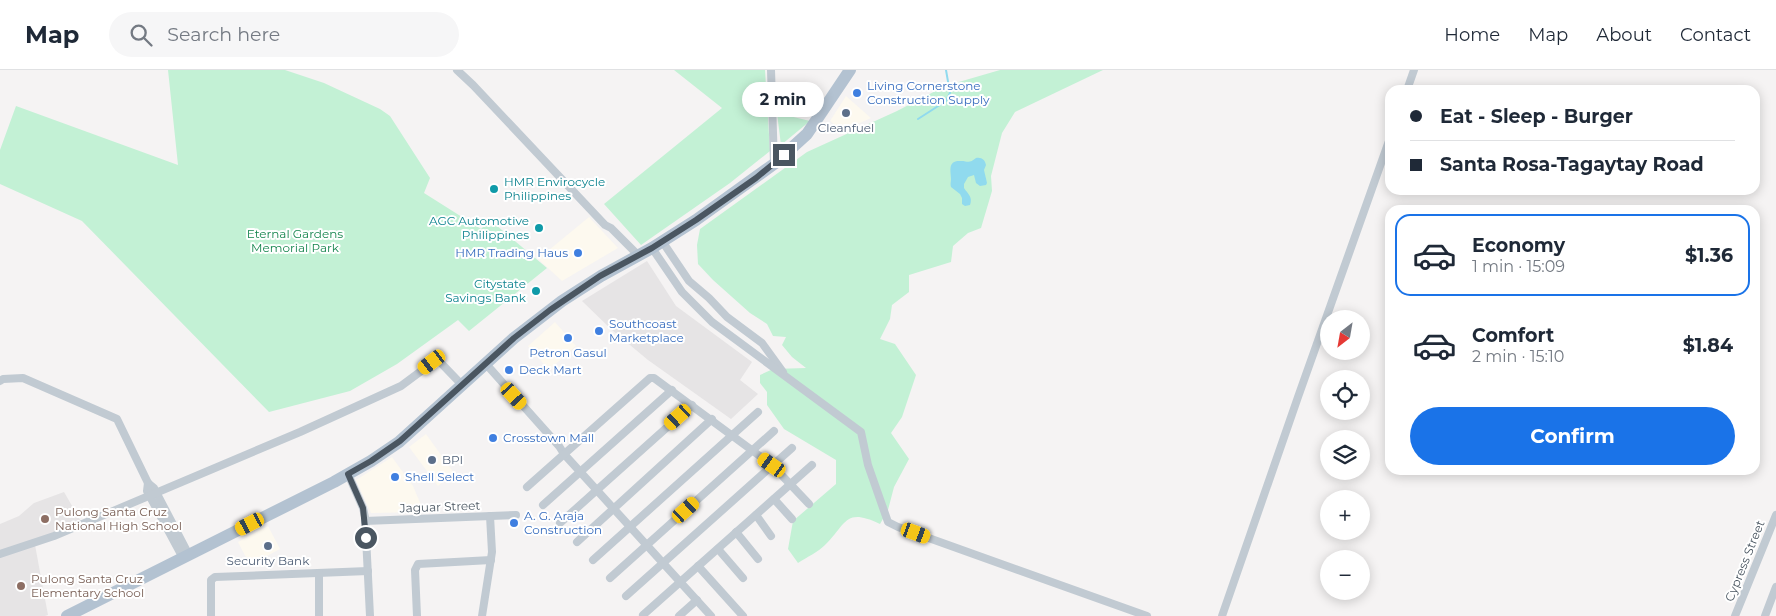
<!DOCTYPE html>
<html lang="en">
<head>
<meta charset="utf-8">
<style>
	body { margin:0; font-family:Montserrat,sans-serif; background:#f6f6f7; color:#1f2937; height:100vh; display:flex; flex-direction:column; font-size:19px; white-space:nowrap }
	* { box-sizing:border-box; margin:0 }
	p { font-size:16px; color:#747a83 }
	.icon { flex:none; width:28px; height:28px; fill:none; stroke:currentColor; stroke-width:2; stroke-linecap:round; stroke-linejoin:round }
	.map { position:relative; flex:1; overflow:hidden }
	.drawer { position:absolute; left:1385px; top:135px; width:375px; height:270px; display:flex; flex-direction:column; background:#fff; border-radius:15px; box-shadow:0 2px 12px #0003 }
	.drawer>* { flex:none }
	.hud { position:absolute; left:1385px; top:15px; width:375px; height:110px; border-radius:15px; box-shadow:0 2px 12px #0003; display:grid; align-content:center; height:110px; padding:0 25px; background:#fff }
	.needle { width:32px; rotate:211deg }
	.controls { position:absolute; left:1320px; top:240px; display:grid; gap:10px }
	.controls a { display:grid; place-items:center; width:50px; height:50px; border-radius:50%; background:#fff; box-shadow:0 2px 12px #0003; font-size:25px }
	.end { position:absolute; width:22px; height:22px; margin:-11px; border:6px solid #4a5661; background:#fff; box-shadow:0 0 0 2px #fff }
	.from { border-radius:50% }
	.bubble { position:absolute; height:35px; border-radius:18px; background:#fff; box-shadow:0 2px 12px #0003; font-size:16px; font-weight:700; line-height:35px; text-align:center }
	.car { position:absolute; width:15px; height:30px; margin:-15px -8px; border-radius:6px; box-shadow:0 0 4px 1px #0007; background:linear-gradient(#f5c518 24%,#345 0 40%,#f5c518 0 76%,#345 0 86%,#f5c518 0) }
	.hud b { display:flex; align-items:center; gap:18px; height:48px; font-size:19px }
	.hud b+b { border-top:1px solid #e0e1e3 }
	.hud i { width:12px; height:12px; background:#1f2937 }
	ul { padding:9px 0 0; list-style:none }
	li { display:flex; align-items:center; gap:15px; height:82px; margin:0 10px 8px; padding:0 15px; border:2px solid transparent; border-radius:15px }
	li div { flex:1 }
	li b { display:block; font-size:19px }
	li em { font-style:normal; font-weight:700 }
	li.current { border-color:#1a73e8 }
	li>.icon { width:45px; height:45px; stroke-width:1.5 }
	.cta { display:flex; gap:10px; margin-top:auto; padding:10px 25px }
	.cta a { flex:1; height:58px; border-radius:30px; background:#1a73e8; color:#fff; font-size:20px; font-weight:700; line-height:58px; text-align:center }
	header { display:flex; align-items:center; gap:30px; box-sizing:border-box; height:70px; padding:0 25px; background:#fff; border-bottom:1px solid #e0e1e3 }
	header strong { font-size:24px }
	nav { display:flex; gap:28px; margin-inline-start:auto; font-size:18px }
	.search { width:350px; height:45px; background:#f6f6f7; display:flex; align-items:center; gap:12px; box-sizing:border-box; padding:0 18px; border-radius:28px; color:#747a83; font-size:19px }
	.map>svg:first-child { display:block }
	.commercial { fill:#fdf9ef }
	.education { fill:#e6e4e5 }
	.green { fill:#c3f1d5 }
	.water { fill:#90daee }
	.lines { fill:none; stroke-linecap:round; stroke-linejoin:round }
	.stream { stroke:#90daee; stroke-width:2 }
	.street { stroke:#c1cad2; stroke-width:8 }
	.primary { stroke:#b3c2d1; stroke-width:12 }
	.route { stroke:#4a5661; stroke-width:6 }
	.shop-dot { fill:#3f7fe0; stroke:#fff; stroke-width:2 }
	.service-dot { fill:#5c6f8a; stroke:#fff; stroke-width:2 }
	.culture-dot { fill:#0f9aa8; stroke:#fff; stroke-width:2 }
	.education-dot { fill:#8d6e63; stroke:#fff; stroke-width:2 }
	.labels { text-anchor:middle; stroke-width:4; stroke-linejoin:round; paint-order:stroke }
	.shop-label { font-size:12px; fill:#366cbe; stroke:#fff; text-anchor:start }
	.service-label { font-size:12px; fill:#4e5e75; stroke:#fff }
	.culture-label { font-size:12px; fill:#0d838f; stroke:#fff; text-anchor:end }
	.park-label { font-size:12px; fill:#17864f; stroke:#fff }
	.street-label { font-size:12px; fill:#4a5661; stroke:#fff }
	.education-label { font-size:12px; fill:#785e54; stroke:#fff; text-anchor:start }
</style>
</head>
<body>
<header>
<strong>Map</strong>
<div class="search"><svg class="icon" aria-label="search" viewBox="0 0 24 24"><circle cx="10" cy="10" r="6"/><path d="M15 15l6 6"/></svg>Search here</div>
<nav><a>Home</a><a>Map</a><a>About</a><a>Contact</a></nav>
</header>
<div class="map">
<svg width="1776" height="546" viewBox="0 0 1776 546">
	<rect width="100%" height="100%" fill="#f5f3f3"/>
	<g class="commercial">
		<polygon points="846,26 871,48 842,61 830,51"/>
		<polygon points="589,147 618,178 562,211 538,189"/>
		<polygon points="555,252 576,276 549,300 528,276"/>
		<polygon points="426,364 454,403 438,416 409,377"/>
		<polygon points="392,387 413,416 424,442 371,443 356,410"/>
		<polygon points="268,456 280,479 250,495 238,472"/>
	</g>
	<g class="education">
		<polygon points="647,191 676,236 752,292 740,310 758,324 731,349 648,290 612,260 582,231"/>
		<polygon points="64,422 82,453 0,482 0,454 19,446 34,433"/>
		<polygon points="35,475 48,545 45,546 0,546 0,487"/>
	</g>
	<g class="green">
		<polygon points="168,0 285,0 324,13 380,39 390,46 430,108 424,123 481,159 490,150 547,198 469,261 458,250 397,294 350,321 269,342 82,151 0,114 0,80 16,36 178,95"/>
		<polygon points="674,0 765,0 770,81 730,113 641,175 604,134 722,38"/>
		<path d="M 1000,0 L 1103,0 L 1015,42 L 1002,63 L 991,106 L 992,121 L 981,158 L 968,163 L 953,176 L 951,192 L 909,205 L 909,222 L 892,235 L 890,249 L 880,269 L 895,274 L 916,305 L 902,347 L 891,363 L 909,389 L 894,417 L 888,440 L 880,454 C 844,437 847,454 825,475 C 818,482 807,487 798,493 L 788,479 L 793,451 L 836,414 L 836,390 L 784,359 L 767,335 L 767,322 L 760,313 L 760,305 L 773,299 L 806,298 L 792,287 L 782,275 L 786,267 L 773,266 L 767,254 L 750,243 L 713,210 L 698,194 L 697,175 L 700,159 L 807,82 L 897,41 L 945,16 Z"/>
		<polygon points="777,43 810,51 781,75"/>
	</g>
	<path class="water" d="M 976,88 C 982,87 985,90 986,95 L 984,100 L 987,113 L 986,115 L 980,116 L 976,113 L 974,105 L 968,107 L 964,114 L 964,118 C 968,124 973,127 970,135 L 965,136 L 962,134 L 962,128 L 960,124 L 951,117 C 950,114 951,112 951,109 C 951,101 947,90 961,91 C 968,91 969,94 976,88 Z"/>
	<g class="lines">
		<polyline class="stream" points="918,49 946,31 950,23 946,0"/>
		<g class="street">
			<polyline points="457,0 473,15 605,155 611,158 638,185"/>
			<polyline points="771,0 774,94"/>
			<polyline points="1407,20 1414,0"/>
			<polyline points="662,171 689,211 709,228 727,247 762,273 783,302"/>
			<polyline points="652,178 682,222 712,252 861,362 868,395 888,452 898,457 1147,546"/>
			<polyline points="486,294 559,376 564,384 711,546"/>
			<polyline points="0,311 3,309 23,308 117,349 148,413 154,418 189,485"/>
			<polyline points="348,404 363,438 365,447 370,546"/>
			<polyline points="148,413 147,421 183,488"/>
			<polyline points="527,417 650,308 654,308 772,395 809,434"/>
			<polyline points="774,429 792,449"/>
			<polyline points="543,435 672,320"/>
			<polyline points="756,445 771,466"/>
			<polyline points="365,451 516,445"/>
			<polyline points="560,453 692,335"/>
			<polyline points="736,462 758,489"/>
			<polyline points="577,472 712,349"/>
			<polyline points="718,479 743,508"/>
			<polyline points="0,484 54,466 300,362 401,316 436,290 439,291 463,316"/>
			<polyline points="593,490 758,342"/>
			<polyline points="698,496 743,546"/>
			<polyline points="610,508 774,361"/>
			<polyline points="626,526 792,378"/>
			<polyline points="643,545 812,395"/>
			<polyline points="211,546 211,510 215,507 368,501"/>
			<polyline points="319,546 319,503"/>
			<polyline points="417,546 415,500 418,494 491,490"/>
			<polyline points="482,546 492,482 490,446"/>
			<polyline points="679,546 697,530"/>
			<polyline points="1222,546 1298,327 1390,68"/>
			<polyline points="1735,546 1776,445"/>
			<polyline points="1765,546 1776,517"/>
		</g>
		<polyline class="primary" points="67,546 334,412 371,391 399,372 514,268 562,231 601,206 652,178 696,150 774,94 807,64 850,0"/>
	</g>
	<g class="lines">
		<polyline class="route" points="366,468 363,438 348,404 371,391 400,371 514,268 550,240 600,206 652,178 696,150 756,108 784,85"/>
	</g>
	<g class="shop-dot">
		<circle cx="857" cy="23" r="5"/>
		<circle cx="578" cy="183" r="5"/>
		<circle cx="599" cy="261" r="5"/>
		<circle cx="568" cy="268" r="5"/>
		<circle cx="509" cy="300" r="5"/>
		<circle cx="493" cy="368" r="5"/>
		<circle cx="395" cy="407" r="5"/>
		<circle cx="514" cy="453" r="5"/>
	</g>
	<g class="service-dot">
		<circle cx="846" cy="43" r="5"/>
		<circle cx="432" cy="390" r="5"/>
		<circle cx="268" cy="476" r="5"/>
	</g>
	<g class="culture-dot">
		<circle cx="494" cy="119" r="5"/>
		<circle cx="539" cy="158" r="5"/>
		<circle cx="536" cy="221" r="5"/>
	</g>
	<g class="education-dot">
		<circle cx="45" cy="449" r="5"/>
		<circle cx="21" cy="516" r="5"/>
	</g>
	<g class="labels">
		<g class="shop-label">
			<text x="867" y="20">Living Cornerstone<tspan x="867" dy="14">Construction Supply</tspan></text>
			<text x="568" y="187" text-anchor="end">HMR Trading Haus</text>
			<text x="609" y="258">Southcoast<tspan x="609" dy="14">Marketplace</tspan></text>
			<text x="568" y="287" text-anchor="middle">Petron Gasul</text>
			<text x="519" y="304">Deck Mart</text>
			<text x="503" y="372">Crosstown Mall</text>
			<text x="405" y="411">Shell Select</text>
			<text x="524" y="450">A. G. Araja<tspan x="524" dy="14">Construction</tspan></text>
		</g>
		<g class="service-label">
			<text x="846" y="62">Cleanfuel</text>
			<text x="442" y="394" text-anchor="start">BPI</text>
			<text x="268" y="495">Security Bank</text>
		</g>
		<g class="culture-label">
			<text x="504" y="116" text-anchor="start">HMR Envirocycle<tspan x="504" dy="14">Philippines</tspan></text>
			<text x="529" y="155">AGC Automotive<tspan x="529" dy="14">Philippines</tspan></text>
			<text x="526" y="218">Citystate<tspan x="526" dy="14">Savings Bank</tspan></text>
		</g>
		<g class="park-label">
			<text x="295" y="168">Eternal Gardens<tspan x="295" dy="14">Memorial Park</tspan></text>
		</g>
		<g class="street-label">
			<text transform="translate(440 437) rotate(-2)" y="4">Jaguar Street</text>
			<text transform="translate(1745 491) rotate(-68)" y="4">Cypress Street</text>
		</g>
		<g class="education-label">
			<text x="55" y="446">Pulong Santa Cruz<tspan x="55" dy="14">National High School</tspan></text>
			<text x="31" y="513">Pulong Santa Cruz<tspan x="31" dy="14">Elementary School</tspan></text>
		</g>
	</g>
</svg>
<div class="controls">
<a><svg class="needle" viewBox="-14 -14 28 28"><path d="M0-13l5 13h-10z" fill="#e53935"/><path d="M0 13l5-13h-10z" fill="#747a83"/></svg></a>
<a><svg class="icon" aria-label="locate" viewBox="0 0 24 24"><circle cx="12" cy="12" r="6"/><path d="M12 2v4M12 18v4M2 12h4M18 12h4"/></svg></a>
<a><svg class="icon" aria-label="layers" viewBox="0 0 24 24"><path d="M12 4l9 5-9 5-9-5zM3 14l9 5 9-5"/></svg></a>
<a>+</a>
<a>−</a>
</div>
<i class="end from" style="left:366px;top:468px"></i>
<i class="end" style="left:784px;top:85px"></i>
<div class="bubble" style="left:742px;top:12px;width:82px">2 min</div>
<i class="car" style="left:432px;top:292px;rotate:233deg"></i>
<i class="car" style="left:514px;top:326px;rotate:138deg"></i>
<i class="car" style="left:678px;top:347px;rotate:228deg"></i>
<i class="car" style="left:772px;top:395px;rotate:305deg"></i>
<i class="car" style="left:686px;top:440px;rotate:48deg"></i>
<i class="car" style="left:250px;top:454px;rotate:243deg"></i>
<i class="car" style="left:916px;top:463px;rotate:110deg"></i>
<div class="hud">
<b><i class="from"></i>Eat - Sleep - Burger</b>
<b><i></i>Santa Rosa-Tagaytay Road</b>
</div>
<section class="drawer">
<ul>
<li class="current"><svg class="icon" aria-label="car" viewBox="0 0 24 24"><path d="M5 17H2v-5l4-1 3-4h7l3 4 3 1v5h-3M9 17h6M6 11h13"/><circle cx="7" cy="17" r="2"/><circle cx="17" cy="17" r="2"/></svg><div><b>Economy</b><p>1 min · 15:09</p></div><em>$1.36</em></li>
<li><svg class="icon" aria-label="car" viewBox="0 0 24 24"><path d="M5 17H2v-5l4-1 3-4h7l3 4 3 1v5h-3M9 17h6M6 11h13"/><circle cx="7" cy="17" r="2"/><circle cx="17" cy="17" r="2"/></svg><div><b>Comfort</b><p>2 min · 15:10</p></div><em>$1.84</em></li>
</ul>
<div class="cta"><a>Confirm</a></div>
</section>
</div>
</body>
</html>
